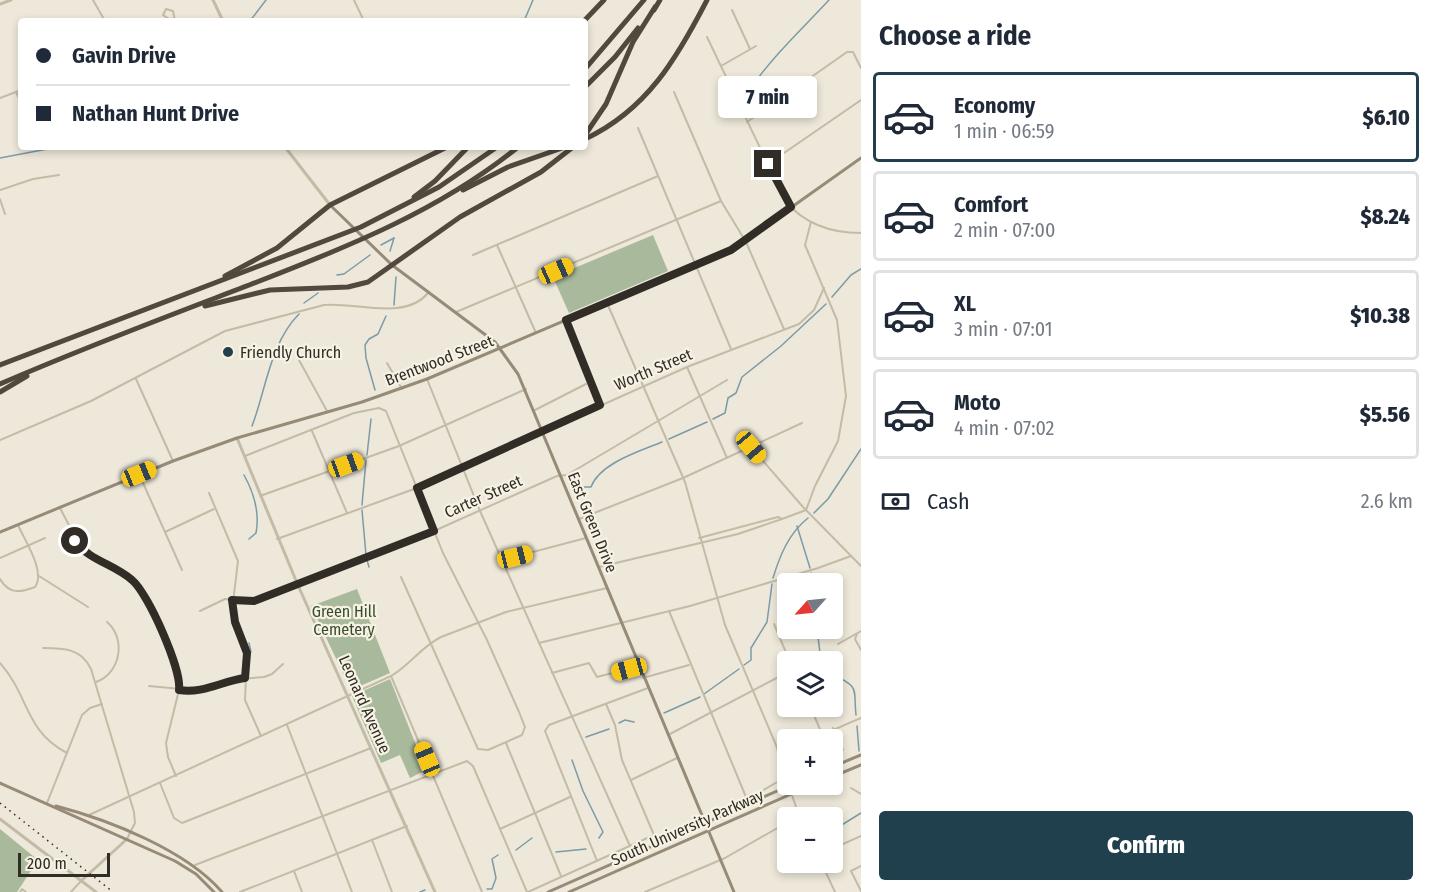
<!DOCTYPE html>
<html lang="en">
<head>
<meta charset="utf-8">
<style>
	body { margin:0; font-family:"Fira Sans Condensed",sans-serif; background:#f2f2f3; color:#1f2937; height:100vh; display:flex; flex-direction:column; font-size:22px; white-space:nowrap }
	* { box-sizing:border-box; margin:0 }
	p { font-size:20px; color:#747a83 }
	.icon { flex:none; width:33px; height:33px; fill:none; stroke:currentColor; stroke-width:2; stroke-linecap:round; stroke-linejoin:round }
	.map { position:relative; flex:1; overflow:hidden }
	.panel { display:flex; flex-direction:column; background:#fff; width:570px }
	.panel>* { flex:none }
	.guide { position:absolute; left:18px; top:18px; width:570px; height:132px; border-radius:6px; box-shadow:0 3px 9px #0003; display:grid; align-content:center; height:132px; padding:0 18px; background:#fff }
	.needle { width:39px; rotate:243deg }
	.controls { position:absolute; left:777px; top:573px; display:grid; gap:12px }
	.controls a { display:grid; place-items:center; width:66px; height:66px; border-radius:6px; background:#fff; box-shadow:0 3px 9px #0003; font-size:30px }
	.scale { position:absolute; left:18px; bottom:15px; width:92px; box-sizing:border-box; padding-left:6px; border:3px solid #312c26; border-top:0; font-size:16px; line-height:21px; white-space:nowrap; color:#312c26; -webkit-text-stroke:4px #f6f2e4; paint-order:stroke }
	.end { position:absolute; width:27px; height:27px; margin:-14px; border:8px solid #312c26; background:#fff; box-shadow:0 0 0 3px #fff }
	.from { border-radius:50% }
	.bubble { position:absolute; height:42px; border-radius:6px; background:#fff; box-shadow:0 3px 9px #0003; font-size:20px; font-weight:800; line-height:42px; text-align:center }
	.car { position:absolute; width:18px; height:36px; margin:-18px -9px; border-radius:8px; box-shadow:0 0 4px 2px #0007; background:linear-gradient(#f5c518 24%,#345 0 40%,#f5c518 0 76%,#345 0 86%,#f5c518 0) }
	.guide b { display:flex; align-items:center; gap:21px; height:57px; font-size:22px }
	.guide b+b { border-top:2px solid #e0e1e3 }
	.guide i { width:15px; height:15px; background:#1f2937 }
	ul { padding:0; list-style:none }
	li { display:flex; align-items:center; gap:18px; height:90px; margin:0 12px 9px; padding:0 6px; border:3px solid #e0e1e3; border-radius:6px }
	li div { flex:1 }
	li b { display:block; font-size:22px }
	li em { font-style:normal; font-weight:800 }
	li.on { border-color:#21404d }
	li>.icon { width:54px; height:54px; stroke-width:1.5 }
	h2 { padding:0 18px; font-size:27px; line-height:72px }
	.pay { display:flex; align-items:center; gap:15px; height:66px; padding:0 18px; font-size:22px }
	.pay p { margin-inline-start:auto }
	.cta { display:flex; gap:12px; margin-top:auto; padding:12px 18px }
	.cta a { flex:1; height:69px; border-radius:6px; background:#21404d; color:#fff; font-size:24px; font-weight:800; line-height:69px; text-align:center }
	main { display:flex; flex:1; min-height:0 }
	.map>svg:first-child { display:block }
	.green { fill:#a8ba9b }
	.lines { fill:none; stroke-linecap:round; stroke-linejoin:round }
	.stream { stroke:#7c9ba7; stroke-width:1.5 }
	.minor { stroke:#c4bba7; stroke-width:2 }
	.tertiary { stroke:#c4bba7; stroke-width:3 }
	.secondary { stroke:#978b78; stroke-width:3 }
	.motorway { stroke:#51483e; stroke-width:5 }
	.rail { stroke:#312c26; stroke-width:1.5; stroke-dasharray:1.5 4.5; stroke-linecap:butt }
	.route { stroke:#312c26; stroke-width:8 }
	.poi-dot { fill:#21404d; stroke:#f6f2e4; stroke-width:2 }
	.labels { text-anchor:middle; stroke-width:4.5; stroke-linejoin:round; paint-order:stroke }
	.poi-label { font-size:16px; fill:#312c26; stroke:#f6f2e4; text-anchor:start }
	.street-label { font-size:16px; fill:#312c26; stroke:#f6f2e4 }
	.park-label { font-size:16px; fill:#394c2d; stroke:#f6f2e4 }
</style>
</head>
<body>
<main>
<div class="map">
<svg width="861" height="892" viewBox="0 0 861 892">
	<rect width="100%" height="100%" fill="#ede8d9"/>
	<g class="green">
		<polygon points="653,235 668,271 569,313 553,277"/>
		<polygon points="357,589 390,673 351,690 311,606"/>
		<polygon points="390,679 419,753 415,755 422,772 410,778 400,755 381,763 352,696"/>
		<polygon points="0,829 38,860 17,892 0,892"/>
	</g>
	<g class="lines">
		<g class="stream">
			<polyline points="250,21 266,0"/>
			<polyline points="524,21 533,0"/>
			<path d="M 750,89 C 772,57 802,29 829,0"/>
			<polyline points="0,158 58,147"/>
			<polyline points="381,245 394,238"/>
			<polyline points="390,251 394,238"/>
			<polyline points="337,275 344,274 370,255"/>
			<polyline points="832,297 851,275 861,269"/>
			<polyline points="304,303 318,293"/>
			<polyline points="394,305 396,277"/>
			<polyline points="375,390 366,358 365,345 369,339 378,334 386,316"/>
			<polyline points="713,419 725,413 728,398 736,393 742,377 781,346 826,304"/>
			<path d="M 252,426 C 266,390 270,343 299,314"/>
			<polyline points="669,439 707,422"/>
			<polyline points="367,455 371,419"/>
			<path d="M 244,475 C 254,493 260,512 256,533 L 249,539"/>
			<path d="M 578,487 L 591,487 C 600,463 640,451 662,442"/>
			<polyline points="362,505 366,460"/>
			<polyline points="362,510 366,555"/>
			<polyline points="814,513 828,499 861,449"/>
			<polyline points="797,526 810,568"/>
			<polyline points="367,560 369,567"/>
			<polyline points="811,573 812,584"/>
			<path d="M 773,578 C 780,555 789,533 808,518"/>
			<polyline points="817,628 821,662"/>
			<polyline points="249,643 251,652"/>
			<polyline points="744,665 751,660 751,648 767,622 772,584"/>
			<path d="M 832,674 C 861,688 853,688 856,715"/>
			<polyline points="704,694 739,669"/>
			<polyline points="664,713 700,697"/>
			<polyline points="619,723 625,720 634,722"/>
			<polyline points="857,726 859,751"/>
			<polyline points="586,737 609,729"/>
			<polyline points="572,760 583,791 603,832 599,838"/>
			<polyline points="832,831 861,813"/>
			<polyline points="516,850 532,838"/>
			<polyline points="556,852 586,849"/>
			<polyline points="487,889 492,889 496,878 492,859 498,855"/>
			<polyline points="420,892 425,890"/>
		</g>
		<g class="minor">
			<polyline points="93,0 105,21"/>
			<polyline points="354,0 364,21"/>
			<polyline points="732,10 750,49"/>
			<polyline points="172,21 163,15 166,9 173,11 175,21"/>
			<path d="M 707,37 L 786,202 C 805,224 832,233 861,233"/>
			<polyline points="721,66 756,46"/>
			<polyline points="16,92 21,102"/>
			<polyline points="674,92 721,201 746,242 784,329"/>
			<polyline points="0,98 21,90"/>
			<polyline points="747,122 847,52 853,52 861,68"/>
			<polyline points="638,128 731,349"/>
			<polyline points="768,164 861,100"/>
			<polyline points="0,190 33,179 59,175"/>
			<polyline points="0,199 5,214"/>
			<polyline points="497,245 536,333"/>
			<polyline points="473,255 658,176"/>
			<polyline points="607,303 685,482 725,625 776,745 788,782"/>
			<polyline points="456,312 721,201"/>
			<polyline points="566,320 600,405"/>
			<polyline points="299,360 327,411"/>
			<polyline points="387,363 402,389"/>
			<polyline points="687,367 727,458"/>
			<polyline points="136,379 173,461"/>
			<polyline points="427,379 480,511 630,846"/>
			<polyline points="535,410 586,384"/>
			<polyline points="312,431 347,513"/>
			<path d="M 0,440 L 91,401 L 225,331 L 324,305 C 356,302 405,321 428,293"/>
			<polyline points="751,447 803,507 861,566"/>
			<polyline points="245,456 354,413 379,408 386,411 443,553 487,640 519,712 525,727 522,735 488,750 478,749 401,577"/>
			<polyline points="139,474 182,570"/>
			<polyline points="209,493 238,561 232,611 247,653 245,700 261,736"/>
			<polyline points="260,496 399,446 526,389"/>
			<polyline points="60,508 82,550 123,573 141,589 177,667 180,686 166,743 168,757 176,776"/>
			<polyline points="579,519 683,478 802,423"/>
			<polyline points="782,519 806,510 815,486 838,441 846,396 837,320 805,245 811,222"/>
			<polyline points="165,532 214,509"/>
			<polyline points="277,539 414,489 687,367 799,324 814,310 824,288"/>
			<polyline points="0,558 45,538"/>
			<polyline points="502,560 586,538"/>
			<polyline points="599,567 738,534 782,519 778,517 699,538"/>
			<polyline points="39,576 88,607"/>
			<path d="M 0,579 C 9,594 20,593 35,587 C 46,572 25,541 18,525"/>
			<polyline points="200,611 225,599 244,601 265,597 434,531 557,476 567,475 727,380"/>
			<polyline points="669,611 746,797"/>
			<polyline points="774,624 790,662"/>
			<polyline points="857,634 855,639 861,650"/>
			<polyline points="539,643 690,606 818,568 851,556"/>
			<polyline points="838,644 861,631"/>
			<path d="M 43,648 C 63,648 81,648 91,669 L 134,812 L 135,823 L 127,839"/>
			<path d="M 0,663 C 30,697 24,730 67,753"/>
			<polyline points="552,673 589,663 597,677 639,666"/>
			<polyline points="391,676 482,892"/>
			<polyline points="643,678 689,665"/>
			<path d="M 96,682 C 120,674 127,639 107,622"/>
			<polyline points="149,686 202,691 228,680 264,677 272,674 283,664"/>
			<polyline points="810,706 822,734"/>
			<polyline points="287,725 352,892"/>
			<polyline points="833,728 843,750"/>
			<polyline points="668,735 788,672"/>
			<polyline points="810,740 861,718"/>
			<polyline points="506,743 561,876"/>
			<polyline points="779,754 788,750"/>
			<polyline points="631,780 677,758"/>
			<polyline points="160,783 174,818 182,823 371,748"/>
			<polyline points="788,784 800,818"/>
			<polyline points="851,788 861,794"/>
			<polyline points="762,791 779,781 779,771 782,769"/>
			<polyline points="47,803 82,715 90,708 102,704"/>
			<path d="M 89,815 L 391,676 C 410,665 421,647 441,637 L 506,612 L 607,588"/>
			<polyline points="500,829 570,797"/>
			<polyline points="372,840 392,892"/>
			<polyline points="832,849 861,836"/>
			<polyline points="597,861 545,731 549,725 648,688"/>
			<polyline points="821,862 835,892"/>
			<polyline points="195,865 467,761 473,766 527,892"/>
			<polyline points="861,866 851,871 861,891"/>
			<polyline points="294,871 302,892"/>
			<polyline points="20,892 22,889 26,892"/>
			<polyline points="71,892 81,881"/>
			<polyline points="240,892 407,826"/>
			<polyline points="528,892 654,835 622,760 615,725 606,704"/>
			<polyline points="645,892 725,858 788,822"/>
		</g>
		<g class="tertiary">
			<polyline points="213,0 223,21"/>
			<polyline points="0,4 11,0"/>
			<polyline points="285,147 330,205"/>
			<polyline points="237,438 297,583 435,892"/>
			<polyline points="0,819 96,892"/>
			<polyline points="81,881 127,839"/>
		</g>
		<g class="secondary">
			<polyline points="330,205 392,265 495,342 518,374 734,892"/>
			<polyline points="0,532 173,461 237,438 362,402 427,379 731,250 861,158"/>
			<polyline points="832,767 861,755"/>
			<polyline points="832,777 861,765"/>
			<polyline points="0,783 175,861 196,874 214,892"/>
			<path d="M 56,806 C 109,820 186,850 222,892"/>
			<polyline points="548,892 793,784"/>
			<polyline points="569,892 814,784"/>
		</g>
		<g class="motorway">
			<polyline points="654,10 660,0"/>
			<polyline points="584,21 604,0"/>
			<polyline points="585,69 644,0"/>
			<polyline points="585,87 615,57 638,28"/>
			<polyline points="585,135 606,104 633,42 655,7"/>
			<path d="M 585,139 C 647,110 677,58 707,0"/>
			<polyline points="463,190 508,167 565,147"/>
			<polyline points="414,197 435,181 468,147"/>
			<polyline points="225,276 277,248 330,205 447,147"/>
			<polyline points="205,306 270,290 348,287 368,282 460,217 541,172 573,147"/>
			<polyline points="0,365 361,227 439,187 497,147"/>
			<path d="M 0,384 C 85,347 171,315 257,282 C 350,246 440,210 518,147"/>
			<polyline points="0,392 27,376"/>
		</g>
		<polyline class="rail" points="0,803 113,892"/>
	</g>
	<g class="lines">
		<path class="route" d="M 75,541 C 90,561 114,564 132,580 C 148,593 182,670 179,690 C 203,694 222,681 245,678 L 247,653 L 235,622 L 232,600 L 254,601 L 434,531 L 417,488 L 600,405 L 566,320 L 731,250 L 791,207 L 768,164"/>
	</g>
	<circle class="poi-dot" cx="228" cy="352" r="6"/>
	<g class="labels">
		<g class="poi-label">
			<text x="240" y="358">Friendly Church</text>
		</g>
		<g class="street-label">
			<text transform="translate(439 360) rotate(-21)" y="6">Brentwood Street</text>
			<text transform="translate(653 369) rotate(-23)" y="6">Worth Street</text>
			<text transform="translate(483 496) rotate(-24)" y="6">Carter Street</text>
			<text transform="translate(593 522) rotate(68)" y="6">East Green Drive</text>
			<text transform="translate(365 704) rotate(66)" y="6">Leonard Avenue</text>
			<text transform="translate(687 827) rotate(-24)" y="6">South University Parkway</text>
		</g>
		<g class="park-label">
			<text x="344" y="617">Green Hill<tspan x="344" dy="18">Cemetery</tspan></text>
		</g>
	</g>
</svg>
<div class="controls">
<a><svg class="needle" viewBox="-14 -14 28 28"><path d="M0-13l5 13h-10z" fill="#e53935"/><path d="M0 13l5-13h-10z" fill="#747a83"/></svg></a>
<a><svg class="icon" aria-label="layers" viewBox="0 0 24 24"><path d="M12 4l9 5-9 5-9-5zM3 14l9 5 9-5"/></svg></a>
<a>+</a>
<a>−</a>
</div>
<div class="scale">200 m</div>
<i class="end from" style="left:75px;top:541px"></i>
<i class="end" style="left:768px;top:164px"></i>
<div class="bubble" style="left:718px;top:76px;width:99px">7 min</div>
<i class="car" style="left:556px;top:271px;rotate:66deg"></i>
<i class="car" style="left:751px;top:447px;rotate:140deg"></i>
<i class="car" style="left:346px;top:465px;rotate:70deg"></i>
<i class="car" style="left:139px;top:474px;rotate:68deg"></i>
<i class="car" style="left:515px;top:557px;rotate:76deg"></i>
<i class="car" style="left:629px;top:669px;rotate:255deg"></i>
<i class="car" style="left:427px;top:759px;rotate:337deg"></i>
<div class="guide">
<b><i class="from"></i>Gavin Drive</b>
<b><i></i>Nathan Hunt Drive</b>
</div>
</div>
<section class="panel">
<h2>Choose a ride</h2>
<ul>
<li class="on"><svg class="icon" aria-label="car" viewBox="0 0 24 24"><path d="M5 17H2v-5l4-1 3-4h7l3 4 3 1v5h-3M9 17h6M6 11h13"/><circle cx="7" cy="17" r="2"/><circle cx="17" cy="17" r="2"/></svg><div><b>Economy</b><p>1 min · 06:59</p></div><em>$6.10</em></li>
<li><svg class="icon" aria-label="car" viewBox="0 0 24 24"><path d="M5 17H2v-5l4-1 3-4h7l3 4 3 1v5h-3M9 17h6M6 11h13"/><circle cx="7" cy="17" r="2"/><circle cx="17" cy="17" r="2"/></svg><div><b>Comfort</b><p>2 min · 07:00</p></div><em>$8.24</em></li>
<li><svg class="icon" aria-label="car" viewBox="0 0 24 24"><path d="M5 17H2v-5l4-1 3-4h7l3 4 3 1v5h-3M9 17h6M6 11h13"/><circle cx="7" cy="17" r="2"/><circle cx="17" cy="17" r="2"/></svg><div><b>XL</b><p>3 min · 07:01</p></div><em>$10.38</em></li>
<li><svg class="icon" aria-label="car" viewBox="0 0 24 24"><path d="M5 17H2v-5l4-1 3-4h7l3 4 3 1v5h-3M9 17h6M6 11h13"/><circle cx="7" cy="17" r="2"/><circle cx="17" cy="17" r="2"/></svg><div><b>Moto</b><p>4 min · 07:02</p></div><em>$5.56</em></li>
</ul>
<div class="pay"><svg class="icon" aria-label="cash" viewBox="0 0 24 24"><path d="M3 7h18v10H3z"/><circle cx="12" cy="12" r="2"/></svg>Cash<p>2.6 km</p></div>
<div class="cta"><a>Confirm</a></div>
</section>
</main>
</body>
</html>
